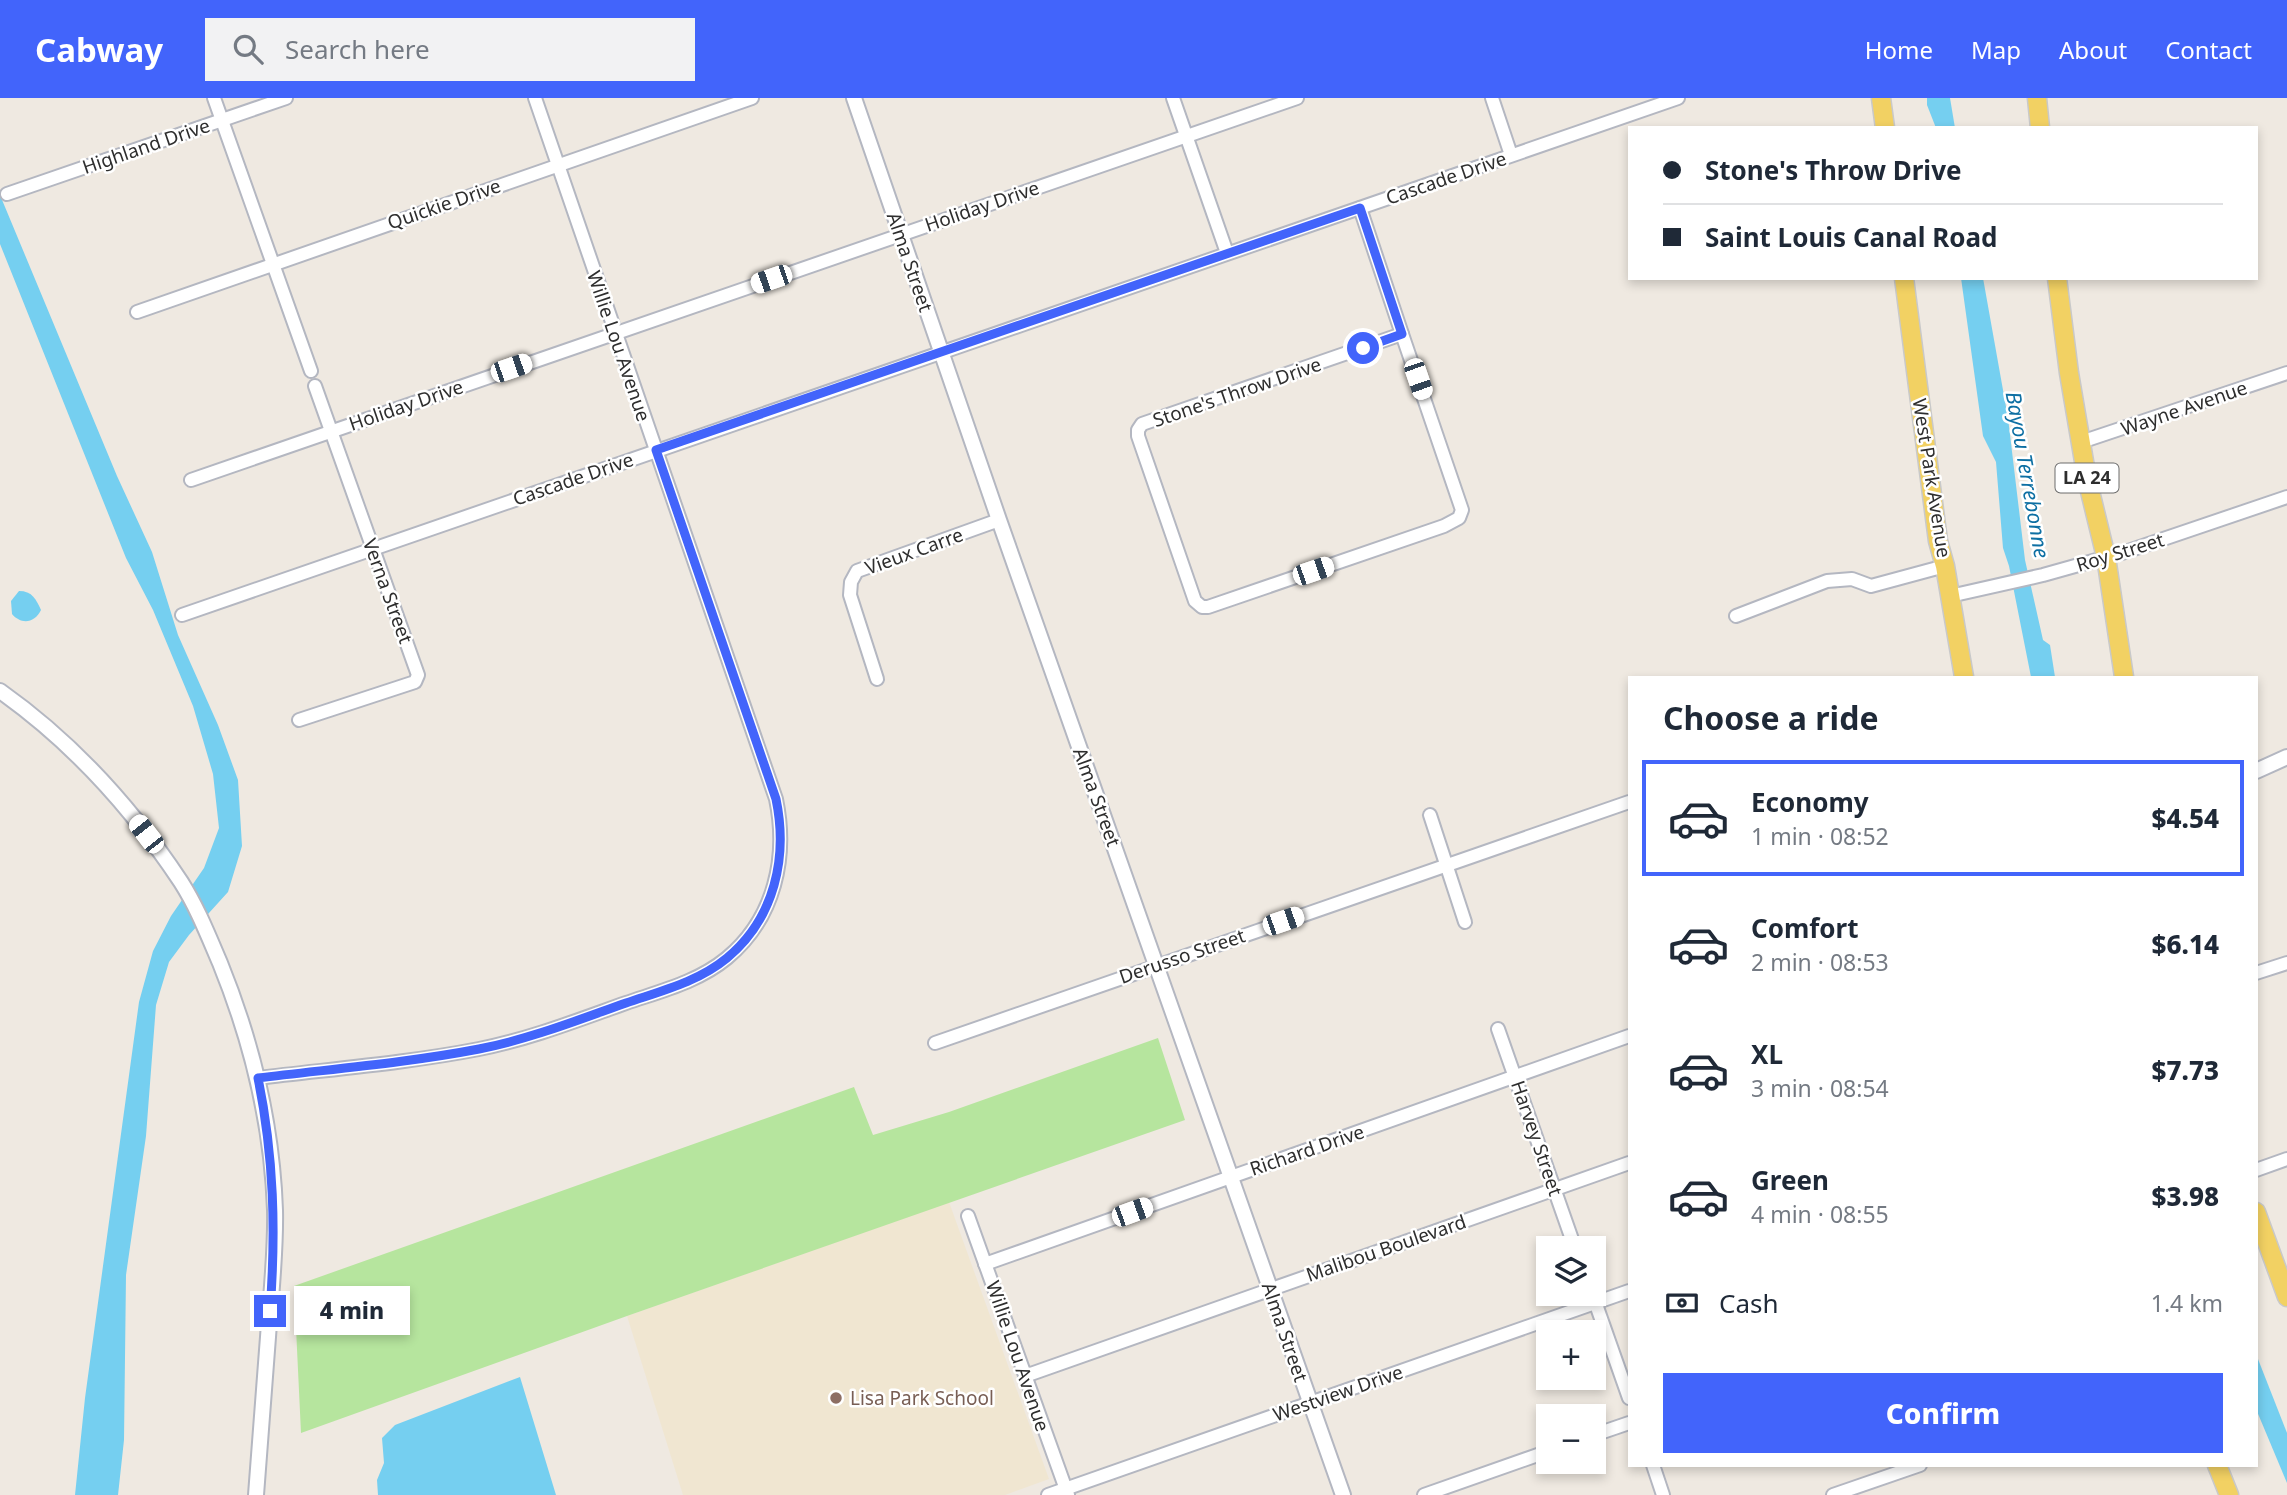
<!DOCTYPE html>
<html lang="en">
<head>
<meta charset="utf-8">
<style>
	body { margin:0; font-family:"Noto Sans",sans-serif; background:#f2f2f3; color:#1f2937; height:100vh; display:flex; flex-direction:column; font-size:26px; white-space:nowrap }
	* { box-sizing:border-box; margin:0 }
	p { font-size:23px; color:#747a83 }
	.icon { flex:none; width:38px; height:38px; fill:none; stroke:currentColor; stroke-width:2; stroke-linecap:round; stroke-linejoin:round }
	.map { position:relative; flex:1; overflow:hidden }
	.panel { position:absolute; left:1628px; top:578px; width:630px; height:791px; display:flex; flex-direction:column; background:#fff; border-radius:0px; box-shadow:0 4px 10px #0003 }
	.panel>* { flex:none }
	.banner { position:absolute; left:1628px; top:28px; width:630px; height:154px; border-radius:0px; box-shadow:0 4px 10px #0003; display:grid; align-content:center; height:154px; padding:0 35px; background:#fff }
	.controls { position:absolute; left:1536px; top:1138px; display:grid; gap:14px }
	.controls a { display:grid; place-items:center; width:70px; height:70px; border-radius:0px; background:#fff; box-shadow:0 4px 10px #0003; font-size:35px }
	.end { position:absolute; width:32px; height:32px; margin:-16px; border:9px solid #4264fb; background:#fff; box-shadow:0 0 0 4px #fff }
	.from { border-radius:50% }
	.bubble { position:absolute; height:49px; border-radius:0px; background:#fff; box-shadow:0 4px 10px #0003; font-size:23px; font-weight:800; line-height:49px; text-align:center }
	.car { position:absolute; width:21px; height:42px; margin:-21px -10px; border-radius:9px; box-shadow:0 0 5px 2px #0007; background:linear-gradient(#fff 24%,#345 0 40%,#fff 0 76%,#345 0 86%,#fff 0) }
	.banner b { display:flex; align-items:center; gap:24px; height:66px; font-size:26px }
	.banner b+b { border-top:2px solid #e0e1e3 }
	.banner i { width:18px; height:18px; background:#1f2937 }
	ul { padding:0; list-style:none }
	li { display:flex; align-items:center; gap:21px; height:116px; margin:0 14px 10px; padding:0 21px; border:4px solid transparent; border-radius:0px }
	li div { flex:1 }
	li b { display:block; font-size:26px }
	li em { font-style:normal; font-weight:800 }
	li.on { border-color:#4264fb }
	li>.icon { width:63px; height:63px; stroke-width:1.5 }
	h2 { padding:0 35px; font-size:32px; line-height:84px }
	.pay { display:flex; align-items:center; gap:18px; height:77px; padding:0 35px; font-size:26px }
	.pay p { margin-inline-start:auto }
	.cta { display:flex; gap:14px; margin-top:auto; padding:14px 35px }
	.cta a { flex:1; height:80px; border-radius:0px; background:#4264fb; color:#fff; font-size:28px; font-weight:800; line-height:80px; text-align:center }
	header { display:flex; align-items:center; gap:42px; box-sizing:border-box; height:98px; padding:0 35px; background:#4264fb; color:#fff }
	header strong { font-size:33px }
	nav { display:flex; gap:38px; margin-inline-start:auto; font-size:24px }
	.search { width:490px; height:63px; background:#f2f2f3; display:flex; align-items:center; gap:18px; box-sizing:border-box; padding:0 24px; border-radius:0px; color:#747a83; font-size:26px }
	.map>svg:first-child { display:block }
	.education { fill:#f0e6d1 }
	.green { fill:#b6e59e }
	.water { fill:#75cff0 }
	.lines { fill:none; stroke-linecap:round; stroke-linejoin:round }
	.minor-casing { stroke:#b4b7c1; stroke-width:16 }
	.tertiary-casing { stroke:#b4b7c1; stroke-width:18 }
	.primary-casing { stroke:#c9c9c9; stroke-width:21 }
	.minor { stroke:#fff; stroke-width:12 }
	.tertiary { stroke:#fff; stroke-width:14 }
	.primary { stroke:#f2d163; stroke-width:18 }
	.route { stroke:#4264fb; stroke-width:9 }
	.education-dot { fill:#8d6e63; stroke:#fff; stroke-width:2.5 }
	.labels { text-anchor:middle; stroke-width:5; stroke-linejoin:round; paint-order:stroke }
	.shield { fill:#fff; stroke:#6d6d6d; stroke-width:2 }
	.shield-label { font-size:18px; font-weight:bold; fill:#2e2e2e }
	.street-label { font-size:19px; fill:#2e2e2e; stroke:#fff }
	.education-label { font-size:19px; fill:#785e54; stroke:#fff; text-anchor:start }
	.water-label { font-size:21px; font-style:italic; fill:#0d6fa3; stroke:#fff }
</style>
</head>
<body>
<header>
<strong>Cabway</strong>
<div class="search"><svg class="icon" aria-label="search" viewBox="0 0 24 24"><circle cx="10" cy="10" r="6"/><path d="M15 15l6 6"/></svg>Search here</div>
<nav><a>Home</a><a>Map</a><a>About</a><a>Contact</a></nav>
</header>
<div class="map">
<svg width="2287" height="1397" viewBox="0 0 2287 1397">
	<rect width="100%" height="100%" fill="#efe9e1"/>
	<polygon class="education" points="949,1104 1049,1381 1005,1397 683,1397 627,1218"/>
	<polygon class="green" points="1158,940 1185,1022 627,1218 301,1335 294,1188 854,989 873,1037 949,1014"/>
	<g class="water">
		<polygon points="1927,0 1950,0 1955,30 1936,30 1927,7"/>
		<polygon points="0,97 117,378 152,454 178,537 218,627 238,682 242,748 228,794 189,837 169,864 156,907 146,1038 126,1177 124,1342 118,1397 75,1397 85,1300 139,904 153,853 171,818 204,770 219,730 213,676 193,608 153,512 126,460 0,146"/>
		<polygon points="1961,180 1983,180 2008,320 2025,462 2043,542 2050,547 2055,579 2031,579 2009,468 2003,450 1996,364 1983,338"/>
		<path d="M 19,493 C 32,493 36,501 41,512 C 35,525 21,527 12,516 L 11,503 Z"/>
		<polygon points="2256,1256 2287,1335 2287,1385 2256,1311"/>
		<polygon points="520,1279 556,1397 378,1397 377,1382 384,1365 382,1340 395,1327"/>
	</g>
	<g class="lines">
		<g class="minor-casing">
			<g id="minor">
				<polyline points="214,0 311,273"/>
				<polyline points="1173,0 1227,155"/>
				<polyline points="1492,0 1511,57"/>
				<polyline points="7,96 286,0"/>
				<polyline points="1360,110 1402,236"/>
				<polyline points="137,214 752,0"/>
				<polygon points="1402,236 1462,412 1459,420 1444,428 1208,509 1202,509 1195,503 1138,338 1138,332 1142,326"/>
				<polyline points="2081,344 2287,275"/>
				<polyline points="191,382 1297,0"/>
				<polyline points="1950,498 2043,477 2125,454 2287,399"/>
				<polyline points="182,517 1678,0"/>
				<polyline points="1736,518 1827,483 1852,481 1871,488 1945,468"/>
				<polyline points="877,581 850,497 851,484 857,473 999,422"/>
				<polyline points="299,622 415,584 418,577 315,288"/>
				<polyline points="1430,717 1465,824"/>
				<polyline points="2256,875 2287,865"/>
				<polyline points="1498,931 1575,1150"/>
				<polyline points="935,945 1629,704"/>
				<path d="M 258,980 C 331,971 407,965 479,951 C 530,941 578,922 626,905 C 661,893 698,884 727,860 C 775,820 788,759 776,701 L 535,0"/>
				<polyline points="2256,1072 2287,1061"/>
				<polyline points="968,1118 1068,1397"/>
				<polyline points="985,1166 1629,938"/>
				<polyline points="1592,1195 1629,1300"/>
				<polyline points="1025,1278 1629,1065"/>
				<polyline points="1594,1337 1629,1325"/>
				<polyline points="1653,1367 1663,1397"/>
				<polyline points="1048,1397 1629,1193"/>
				<polyline points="1424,1397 1549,1353"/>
				<polyline points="1833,1397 1920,1367"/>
			</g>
		</g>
		<g class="tertiary-casing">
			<g id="tertiary">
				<polyline points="854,0 999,422 1343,1397"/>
				<path d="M 0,593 C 72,644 132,710 181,784 C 197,809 208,837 220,865 C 252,944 272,1026 275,1112 C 276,1154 271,1196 268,1239 C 264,1291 260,1344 256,1397"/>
				<polyline points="2256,673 2287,659"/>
			</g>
		</g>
		<g class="primary-casing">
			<g id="primary">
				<polyline points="1881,0 1885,30"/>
				<polyline points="2037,0 2040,30"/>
				<polyline points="1904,180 1938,443 1945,468 1964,579"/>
				<polyline points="2057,180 2069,275 2087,381 2106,459 2124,579"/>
				<polyline points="2256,1114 2287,1199"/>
				<polyline points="2217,1367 2229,1397"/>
			</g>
		</g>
		<use href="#minor" class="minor"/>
		<use href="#tertiary" class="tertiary"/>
		<use href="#primary" class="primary"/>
	</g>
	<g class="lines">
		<path class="route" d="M 270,1213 C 276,1133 274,1059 258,980 C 331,971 406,965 479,951 C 530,941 578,922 626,905 C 661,893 698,884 727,860 C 775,820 788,759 776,701 L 656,352 L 1360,110 L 1402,236 L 1363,250"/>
	</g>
	<circle class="education-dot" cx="836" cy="1300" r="7"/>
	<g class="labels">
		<rect class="shield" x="2055.5" y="365.5" width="63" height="29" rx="5"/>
		<g class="shield-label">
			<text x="2087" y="386">LA 24</text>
		</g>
		<g class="street-label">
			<text transform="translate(146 48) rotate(-19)" y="7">Highland Drive</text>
			<text transform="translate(1446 80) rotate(-19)" y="7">Cascade Drive</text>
			<text transform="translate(444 106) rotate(-19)" y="7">Quickie Drive</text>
			<text transform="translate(982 108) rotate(-19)" y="7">Holiday Drive</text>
			<text transform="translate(910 164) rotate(71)" y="7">Alma Street</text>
			<text transform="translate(619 248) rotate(71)" y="7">Willie Lou Avenue</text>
			<text transform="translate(1237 294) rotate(-19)" y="7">Stone's Throw Drive</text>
			<text transform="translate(406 307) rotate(-19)" y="7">Holiday Drive</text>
			<text transform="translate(2184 310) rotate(-19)" y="7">Wayne Avenue</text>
			<text transform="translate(1932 380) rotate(81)" y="7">West Park Avenue</text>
			<text transform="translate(573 381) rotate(-19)" y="7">Cascade Drive</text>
			<text transform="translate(914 453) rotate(-20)" y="7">Vieux Carre</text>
			<text transform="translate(2120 454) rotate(-17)" y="7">Roy Street</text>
			<text transform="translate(388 493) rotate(70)" y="7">Verna Street</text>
			<text transform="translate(1097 699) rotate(70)" y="7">Alma Street</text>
			<text transform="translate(1182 858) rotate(-19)" y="7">Derusso Street</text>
			<text transform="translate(1537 1040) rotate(71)" y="7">Harvey Street</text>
			<text transform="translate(1307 1052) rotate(-19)" y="7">Richard Drive</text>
			<text transform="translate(1386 1150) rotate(-19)" y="7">Malibou Boulevard</text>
			<text transform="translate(1285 1234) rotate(71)" y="7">Alma Street</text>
			<text transform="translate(1018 1258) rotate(71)" y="7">Willie Lou Avenue</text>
			<text transform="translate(1338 1295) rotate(-19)" y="7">Westview Drive</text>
		</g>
		<g class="education-label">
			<text x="850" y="1307">Lisa Park School</text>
		</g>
		<g class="water-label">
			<text transform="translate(2027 377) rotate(80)" y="7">Bayou Terrebonne</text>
		</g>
	</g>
</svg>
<div class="controls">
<a><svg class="icon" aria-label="layers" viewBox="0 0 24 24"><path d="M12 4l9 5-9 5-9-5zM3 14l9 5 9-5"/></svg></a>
<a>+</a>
<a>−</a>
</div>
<i class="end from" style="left:1363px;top:250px"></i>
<i class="end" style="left:270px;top:1213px"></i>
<div class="bubble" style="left:294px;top:1188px;width:116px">4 min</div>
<i class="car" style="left:771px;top:181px;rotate:251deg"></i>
<i class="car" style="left:511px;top:270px;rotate:71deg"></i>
<i class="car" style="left:1418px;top:281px;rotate:161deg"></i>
<i class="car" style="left:1313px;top:473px;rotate:71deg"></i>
<i class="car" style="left:146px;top:736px;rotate:322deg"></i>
<i class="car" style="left:1283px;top:823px;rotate:71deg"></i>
<i class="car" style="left:1132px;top:1114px;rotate:70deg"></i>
<div class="banner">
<b><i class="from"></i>Stone's Throw Drive</b>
<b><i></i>Saint Louis Canal Road</b>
</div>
<section class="panel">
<h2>Choose a ride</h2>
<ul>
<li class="on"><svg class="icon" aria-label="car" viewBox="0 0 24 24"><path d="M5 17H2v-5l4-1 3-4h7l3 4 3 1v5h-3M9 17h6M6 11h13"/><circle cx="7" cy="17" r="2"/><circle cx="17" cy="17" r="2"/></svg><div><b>Economy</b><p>1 min · 08:52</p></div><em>$4.54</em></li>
<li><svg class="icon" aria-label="car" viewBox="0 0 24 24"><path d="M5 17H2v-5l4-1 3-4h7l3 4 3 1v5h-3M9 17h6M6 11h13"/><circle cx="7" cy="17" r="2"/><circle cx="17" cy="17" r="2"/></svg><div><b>Comfort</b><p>2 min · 08:53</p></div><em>$6.14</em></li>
<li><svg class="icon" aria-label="car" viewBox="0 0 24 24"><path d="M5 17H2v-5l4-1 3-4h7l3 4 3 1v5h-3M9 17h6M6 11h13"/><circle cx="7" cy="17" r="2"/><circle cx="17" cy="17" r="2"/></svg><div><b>XL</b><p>3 min · 08:54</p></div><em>$7.73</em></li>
<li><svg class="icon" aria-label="car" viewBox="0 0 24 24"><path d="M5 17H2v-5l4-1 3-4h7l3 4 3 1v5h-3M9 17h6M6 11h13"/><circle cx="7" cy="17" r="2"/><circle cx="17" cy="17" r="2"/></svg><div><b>Green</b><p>4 min · 08:55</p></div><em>$3.98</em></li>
</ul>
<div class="pay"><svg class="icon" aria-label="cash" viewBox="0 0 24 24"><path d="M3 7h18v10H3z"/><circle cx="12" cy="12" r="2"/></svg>Cash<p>1.4 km</p></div>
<div class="cta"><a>Confirm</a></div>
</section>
</div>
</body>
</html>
